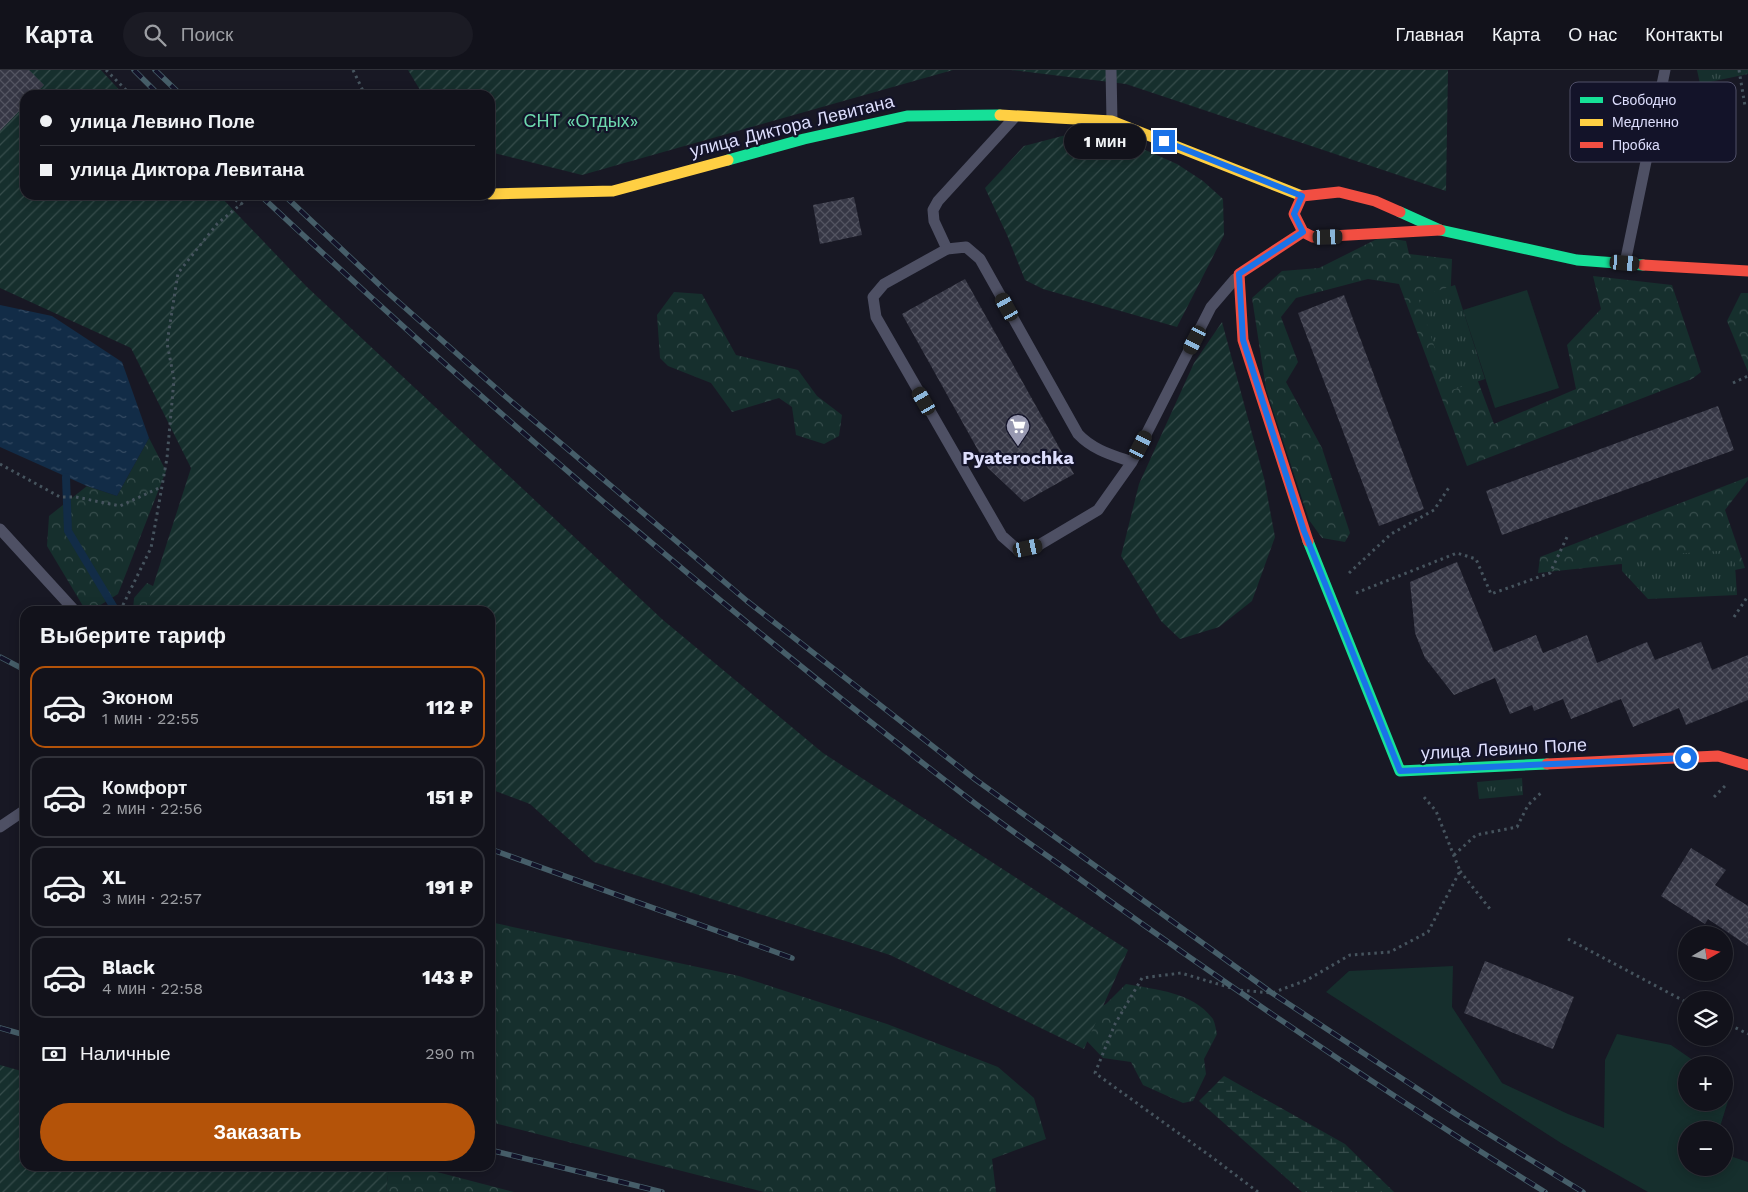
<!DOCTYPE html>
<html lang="ru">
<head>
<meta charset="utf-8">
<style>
	body { margin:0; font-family:"Work Sans",sans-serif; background:#1b1b24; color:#f1f3f6; height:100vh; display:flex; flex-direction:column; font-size:19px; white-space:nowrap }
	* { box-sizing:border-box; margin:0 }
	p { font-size:16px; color:#9c9ea3 }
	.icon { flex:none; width:28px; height:28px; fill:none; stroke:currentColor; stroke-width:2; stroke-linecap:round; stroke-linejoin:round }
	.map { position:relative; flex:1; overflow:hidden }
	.side { position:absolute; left:20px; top:536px; width:475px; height:565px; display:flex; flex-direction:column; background:#12121b; border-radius:15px; box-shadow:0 2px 12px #0003,0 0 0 1px #31323a }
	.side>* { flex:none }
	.hud { position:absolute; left:20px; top:20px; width:475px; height:110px; border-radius:15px; box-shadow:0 2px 12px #0003,0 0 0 1px #31323a; display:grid; align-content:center; height:110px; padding:0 20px; background:#12121b }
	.needle { width:32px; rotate:81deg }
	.controls { position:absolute; left:1678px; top:856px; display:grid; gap:10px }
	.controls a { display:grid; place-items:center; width:55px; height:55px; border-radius:50%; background:#12121b; box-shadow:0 2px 12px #0003,0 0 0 1px #31323a; font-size:25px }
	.end { position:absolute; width:22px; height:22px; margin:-11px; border:6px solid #1a73e8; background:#fff; box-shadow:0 0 0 2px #fff }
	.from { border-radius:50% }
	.bubble { position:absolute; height:35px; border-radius:18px; background:#12121b; box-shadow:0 2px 12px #0003,0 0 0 1px #31323a; font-size:16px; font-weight:800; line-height:35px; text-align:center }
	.car { position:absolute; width:15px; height:30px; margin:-15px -8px; border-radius:6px; box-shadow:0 0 4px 1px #0007; background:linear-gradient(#222 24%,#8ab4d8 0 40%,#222 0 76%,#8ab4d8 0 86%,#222 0) }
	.hud b { display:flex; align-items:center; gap:18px; height:48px; font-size:19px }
	.hud b+b { border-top:1px solid #31323a }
	.hud i { width:12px; height:12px; background:#f1f3f6 }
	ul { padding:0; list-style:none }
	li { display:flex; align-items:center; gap:15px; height:82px; margin:0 10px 8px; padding:0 10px; border:2px solid #31323a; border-radius:15px }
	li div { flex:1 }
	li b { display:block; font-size:19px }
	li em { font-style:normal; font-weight:800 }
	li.selected { border-color:#b45309 }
	li>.icon { width:45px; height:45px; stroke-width:1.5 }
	h2 { padding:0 20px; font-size:22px; line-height:60px }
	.pay { display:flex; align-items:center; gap:12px; height:55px; padding:0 20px; font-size:19px }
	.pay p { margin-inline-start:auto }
	.cta { display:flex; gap:10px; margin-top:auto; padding:10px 20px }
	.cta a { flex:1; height:58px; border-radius:30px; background:#b45309; color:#fff; font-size:20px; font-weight:800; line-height:58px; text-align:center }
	header { display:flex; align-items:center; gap:30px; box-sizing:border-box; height:70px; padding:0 25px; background:#12121b; border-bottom:1px solid #31323a }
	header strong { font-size:24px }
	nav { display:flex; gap:28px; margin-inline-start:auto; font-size:18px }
	.search { width:350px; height:45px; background:#1b1b24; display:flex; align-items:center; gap:12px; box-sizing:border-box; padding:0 18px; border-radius:28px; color:#9c9ea3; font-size:19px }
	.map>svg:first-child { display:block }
	.grass { fill:#162f2d }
	.forest { fill:url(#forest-crowns) }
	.wetland { fill:url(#wetland-marsh) }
	.park { fill:url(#park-tufts) }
	.garden { fill:url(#garden-furrows) }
	.water { fill:url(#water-ripples) }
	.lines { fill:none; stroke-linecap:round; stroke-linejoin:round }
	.stream { stroke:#122c47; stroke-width:8 }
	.building { fill:url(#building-cross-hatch) }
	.path { stroke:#46545e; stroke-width:3; stroke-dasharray:2.5 4; stroke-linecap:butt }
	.lane { stroke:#4e5064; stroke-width:11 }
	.fast { stroke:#16e098; stroke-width:11 }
	.slow { stroke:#ffcf43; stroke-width:11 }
	.jam { stroke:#f24e42; stroke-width:11 }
	.rail-casing { stroke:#465e69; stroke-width:5.5 }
	.rail { stroke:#131329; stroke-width:4; stroke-dasharray:11; stroke-linecap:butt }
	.route { stroke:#1a73e8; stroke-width:6 }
	.labels { text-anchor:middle; stroke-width:4.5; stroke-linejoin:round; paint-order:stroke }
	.park-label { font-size:18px; fill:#6dd9ae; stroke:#131329 }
	.street-label { font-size:18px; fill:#dddefd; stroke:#131329 }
	.poi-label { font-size:18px; font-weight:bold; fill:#dddefd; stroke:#131329 }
	.key { fill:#131329; stroke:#505069; stroke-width:1 }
	.key-label { font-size:14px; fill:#dddefd }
</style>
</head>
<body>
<header>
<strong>Карта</strong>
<div class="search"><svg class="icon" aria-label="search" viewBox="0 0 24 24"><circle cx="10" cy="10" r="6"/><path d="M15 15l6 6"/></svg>Поиск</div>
<nav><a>Главная</a><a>Карта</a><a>О нас</a><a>Контакты</a></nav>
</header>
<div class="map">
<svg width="1748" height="1122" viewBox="0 0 1748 1122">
	<defs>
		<pattern id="forest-crowns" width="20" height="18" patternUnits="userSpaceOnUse" patternTransform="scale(1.25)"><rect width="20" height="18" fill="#162f2d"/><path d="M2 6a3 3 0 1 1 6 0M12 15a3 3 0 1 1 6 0" fill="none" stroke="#374d4c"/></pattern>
		<pattern id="wetland-marsh" width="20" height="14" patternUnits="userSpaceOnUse" patternTransform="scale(1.25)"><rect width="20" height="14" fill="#162f2d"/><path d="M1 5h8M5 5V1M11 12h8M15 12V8" fill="none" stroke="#374d4c"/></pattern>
		<pattern id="park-tufts" width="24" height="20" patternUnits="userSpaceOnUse" patternTransform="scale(1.25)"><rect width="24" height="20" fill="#162f2d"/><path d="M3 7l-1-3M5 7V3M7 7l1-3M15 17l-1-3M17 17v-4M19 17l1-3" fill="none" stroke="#374d4c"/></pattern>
		<pattern id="garden-furrows" width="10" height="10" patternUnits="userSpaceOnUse" patternTransform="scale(1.25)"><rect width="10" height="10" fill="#162f2d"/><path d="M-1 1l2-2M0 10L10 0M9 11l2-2" fill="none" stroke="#374d4c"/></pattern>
		<pattern id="water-ripples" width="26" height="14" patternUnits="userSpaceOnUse" patternTransform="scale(1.25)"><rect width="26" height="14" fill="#122c47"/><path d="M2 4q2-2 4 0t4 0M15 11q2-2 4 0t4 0" fill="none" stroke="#344a62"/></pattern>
		<pattern id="building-cross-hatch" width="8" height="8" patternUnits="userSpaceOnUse" patternTransform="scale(1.25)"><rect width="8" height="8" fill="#363745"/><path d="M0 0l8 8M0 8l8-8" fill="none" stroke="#535461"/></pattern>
	</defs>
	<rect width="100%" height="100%" fill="#181824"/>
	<g class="grass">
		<polygon points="1527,220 1559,318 1495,338 1463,240"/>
		<polygon points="1453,896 1452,937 1502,1013 1568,1044 1604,1058 1605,990 1617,964 1671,975 1700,995 1686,995 1686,1032 1724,1032 1724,1012 1732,1018 1719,1060 1686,1060 1686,1098 1724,1098 1724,1084 1748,1092 1748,1122 1648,1122 1561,1073 1326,922 1349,901"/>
	</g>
	<g class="forest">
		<polygon points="1381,167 1406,171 1409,184 1452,189 1450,237 1494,354 1576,319 1567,275 1601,239 1593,206 1672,215 1701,302 1692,309 1467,396 1399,214 1368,209 1296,228 1281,247 1298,292 1286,312 1322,378 1350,463 1345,472 1322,468 1309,450 1266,319 1252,228 1282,201 1319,198"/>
		<polygon points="674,222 702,224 736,285 798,300 817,326 842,345 839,366 824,374 796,365 792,337 779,328 732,342 711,313 668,296 660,288 657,245"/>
		<polygon points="1741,223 1748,223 1748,302 1727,251"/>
		<polygon points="149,368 166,401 118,524 91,541 86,541 47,476 49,446 87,416 117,426"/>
		<polygon points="1748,407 1748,410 1725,440 1745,498 1678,511 1621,494 1538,503 1540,487"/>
		<polygon points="147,513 157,518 156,541 133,541 134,528"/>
		<polygon points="490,852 739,906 887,954 998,997 1034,1028 1046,1069 992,1089 996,1122 764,1122 490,1052"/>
		<path d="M 1126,914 C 1157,920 1193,922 1213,949 C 1215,953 1216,960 1217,964 L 1204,989 L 1206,1004 L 1193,1031 L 1183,1033 L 1143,1015 L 1131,992 L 1103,988 L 1084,968 L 1084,945 L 1106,934 Z"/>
		<polygon points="389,1096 414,1096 514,1122 386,1122"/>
	</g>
	<polygon class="wetland" points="1224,1006 1345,1074 1394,1122 1302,1122 1199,1031"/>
	<g class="park">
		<polygon points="1697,0 1748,0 1748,4 1700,14"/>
		<polygon points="1455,215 1485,309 1449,321 1418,227"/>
		<polygon points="1734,480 1737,525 1648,529 1622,501 1622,487"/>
		<polygon points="1522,708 1523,725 1479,729 1477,712"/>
	</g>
	<g class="garden">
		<polygon points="0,0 101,0 124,25 25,25 25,125 219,125 307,217 663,550 823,683 1128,880 1084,979 890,885 594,792 530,734 490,719 490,541 145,541 191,398 131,278 0,218"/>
		<polygon points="408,0 953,0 582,105 490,82 490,25 423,25"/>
		<polygon points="1011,0 1448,0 1446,121 1126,14"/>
		<polygon points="1066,65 1116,67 1177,94 1203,111 1223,129 1224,165 1177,257 1043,219 1025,210 1007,165 985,118 1024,76"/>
		<polygon points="1222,252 1264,408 1275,467 1252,531 1219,557 1180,569 1161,551 1121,486 1139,414 1194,293"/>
		<polygon points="0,995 25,1002 25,1096 389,1096 386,1122 0,1122"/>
	</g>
	<polygon class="water" points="0,235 52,246 122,292 149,368 117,426 87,416 0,377"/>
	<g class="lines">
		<polyline class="stream" points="66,407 68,461 116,541"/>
	</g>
	<g class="building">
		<polygon points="0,0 29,0 44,15 34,25 25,25 25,35 0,61"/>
		<polygon points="854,127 862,165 820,174 813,135"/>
		<polygon points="965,209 1074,404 1024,432 988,398 902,244"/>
		<polygon points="1344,225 1424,439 1379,456 1298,243"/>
		<polygon points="1718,336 1734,380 1502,465 1486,421"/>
		<polygon points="1457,492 1494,582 1536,565 1543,583 1587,565 1597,593 1647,572 1655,590 1701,572 1712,600 1748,585 1748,630 1686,655 1679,638 1633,657 1621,629 1571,649 1563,629 1534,641 1532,635 1510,644 1495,608 1454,625 1425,588 1415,563 1410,512"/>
		<polygon points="1691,778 1726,800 1715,815 1748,836 1748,876 1708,849 1705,854 1661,826"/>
		<polygon points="1485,891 1574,927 1553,979 1464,943"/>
	</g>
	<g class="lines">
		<g class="path">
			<polyline points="106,0 131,25"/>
			<polyline points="353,0 365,25"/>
			<polyline points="1739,0 1745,36"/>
			<polyline points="1601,51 1608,31 1642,26"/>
			<polyline points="231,125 241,135"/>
			<polyline points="1733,313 1748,306"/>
			<polyline points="0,394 60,427 76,427 120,436 161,417"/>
			<polyline points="1349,503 1391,464 1434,440 1450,416"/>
			<polyline points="1356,523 1457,483 1476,489 1491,524 1550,503 1567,467"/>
			<polyline points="120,541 151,478 167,388 174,309 167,273 178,203 217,154 252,125"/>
			<polyline points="1734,547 1748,526"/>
			<polyline points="1714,727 1726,715"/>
			<polyline points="1454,785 1476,765 1517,757 1528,735 1543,721"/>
			<polyline points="1460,801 1490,839"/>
			<polyline points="1568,869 1686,932"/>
			<polyline points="1724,952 1748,964"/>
			<polyline points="1258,1122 1213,1088 1095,1003 1115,954 1142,908 1181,903 1238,920 1272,923 1307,910 1350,885 1390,882 1428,862 1460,801 1436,741 1423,726"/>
		</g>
		<g class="lane">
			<polyline points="1111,0 1112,51"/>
			<polyline points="947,179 934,151 933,140 938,131 1014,48"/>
			<polyline points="1625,193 1665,0"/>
			<path d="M 1132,392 C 1112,385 1093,380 1078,364 L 980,189 L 966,177 L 947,179 L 884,214 L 873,227 L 876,247 L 1002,466 L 1018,480 L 1039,475 L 1098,440 L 1132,392 L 1211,237 L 1235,209"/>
			<polyline points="0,459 75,541"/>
			<polyline points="0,757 25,740"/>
		</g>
		<g class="fast">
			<polyline points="728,90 804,69 907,46 1000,45"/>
			<polyline points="1400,142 1440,160 1577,190 1643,195"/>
			<polyline points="1308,471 1400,701 1547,694"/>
		</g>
		<g class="slow">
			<polyline points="1000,45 1112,51 1302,126"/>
			<polyline points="490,124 613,121 728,90"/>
		</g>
		<g class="jam">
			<polyline points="1400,142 1375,131 1339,122 1302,126 1294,144 1303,162 1313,167 1440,160"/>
			<polyline points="1303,162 1239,204 1243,270 1308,471"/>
			<polyline points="1643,195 1748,201"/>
			<polyline points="1547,694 1718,686 1748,695"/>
		</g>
		<g class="rail-casing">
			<g id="rail">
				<polyline points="134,0 159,25"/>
				<polyline points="155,0 181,25"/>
				<path d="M 260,125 C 486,336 720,537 964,725 C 1009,760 1057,792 1103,826 C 1247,929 1395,1029 1545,1122"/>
				<polyline points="284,125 386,221 505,326 747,531 976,710 1272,923 1456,1044 1583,1122"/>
				<polyline points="0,587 25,600"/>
				<polyline points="490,779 792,888"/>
				<polyline points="0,958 25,965"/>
				<polyline points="490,1080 662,1122"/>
			</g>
		</g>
		<use href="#rail" class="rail"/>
	</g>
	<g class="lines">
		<polyline class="route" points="1164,71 1302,126 1294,144 1303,162 1239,204 1243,270 1304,461 1400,701 1686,688"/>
	</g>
	<defs>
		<g id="supermarket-pin" transform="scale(1.25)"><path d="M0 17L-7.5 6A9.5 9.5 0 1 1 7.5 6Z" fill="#9899b1" stroke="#131329"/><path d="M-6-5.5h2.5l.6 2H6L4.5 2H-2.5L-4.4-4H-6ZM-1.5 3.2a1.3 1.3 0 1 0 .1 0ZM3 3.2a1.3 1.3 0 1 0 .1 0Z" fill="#fff"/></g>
	</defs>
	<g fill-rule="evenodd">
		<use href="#supermarket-pin" x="1018" y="356"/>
	</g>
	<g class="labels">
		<g class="park-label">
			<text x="581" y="57">СНТ «Отдых»</text>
		</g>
		<g class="street-label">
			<text transform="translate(792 56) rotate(-14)" y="6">улица Диктора Левитана</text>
			<text transform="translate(1504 679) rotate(-3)" y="6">улица Левино Поле</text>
		</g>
		<g class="poi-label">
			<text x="1018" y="394">Pyaterochka</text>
		</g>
	</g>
	<rect x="1570" y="12" width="166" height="80" rx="8" class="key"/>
	<rect x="1580" y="27" width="23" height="6" fill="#16e098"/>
	<rect x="1580" y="49" width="23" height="7" fill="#ffcf43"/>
	<rect x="1580" y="72" width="23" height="6" fill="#f24e42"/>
	<g class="key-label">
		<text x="1612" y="35">Свободно</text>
		<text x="1612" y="57">Медленно</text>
		<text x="1612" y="80">Пробка</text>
	</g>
</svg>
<div class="controls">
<a><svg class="needle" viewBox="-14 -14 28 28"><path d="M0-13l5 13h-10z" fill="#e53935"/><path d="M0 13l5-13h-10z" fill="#9c9ea3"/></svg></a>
<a><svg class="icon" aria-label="layers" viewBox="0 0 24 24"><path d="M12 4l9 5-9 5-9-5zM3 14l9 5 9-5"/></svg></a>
<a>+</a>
<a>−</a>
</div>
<i class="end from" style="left:1686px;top:688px"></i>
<i class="end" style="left:1164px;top:71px"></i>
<div class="bubble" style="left:1064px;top:54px;width:82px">1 мин</div>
<i class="car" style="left:1328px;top:167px;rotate:88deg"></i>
<i class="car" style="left:1625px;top:193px;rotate:95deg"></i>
<i class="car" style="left:1007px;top:237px;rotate:331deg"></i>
<i class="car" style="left:1195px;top:270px;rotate:207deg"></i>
<i class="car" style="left:924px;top:331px;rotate:330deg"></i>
<i class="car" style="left:1141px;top:375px;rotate:27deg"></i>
<i class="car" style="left:1028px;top:478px;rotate:78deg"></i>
<div class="hud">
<b><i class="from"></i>улица Левино Поле</b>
<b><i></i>улица Диктора Левитана</b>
</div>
<section class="side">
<h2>Выберите тариф</h2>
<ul>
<li class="selected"><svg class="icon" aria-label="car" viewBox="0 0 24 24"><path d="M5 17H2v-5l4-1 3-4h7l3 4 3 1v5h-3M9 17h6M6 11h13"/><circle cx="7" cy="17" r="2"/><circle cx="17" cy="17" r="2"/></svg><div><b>Эконом</b><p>1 мин · 22:55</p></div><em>112 ₽</em></li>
<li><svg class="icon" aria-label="car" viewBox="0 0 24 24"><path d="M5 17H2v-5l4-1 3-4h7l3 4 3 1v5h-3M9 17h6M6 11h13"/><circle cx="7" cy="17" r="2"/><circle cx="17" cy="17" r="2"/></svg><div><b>Комфорт</b><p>2 мин · 22:56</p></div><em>151 ₽</em></li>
<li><svg class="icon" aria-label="car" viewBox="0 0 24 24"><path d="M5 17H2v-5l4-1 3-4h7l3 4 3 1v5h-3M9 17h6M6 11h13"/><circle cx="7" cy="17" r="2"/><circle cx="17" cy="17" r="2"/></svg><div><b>XL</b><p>3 мин · 22:57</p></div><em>191 ₽</em></li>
<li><svg class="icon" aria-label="car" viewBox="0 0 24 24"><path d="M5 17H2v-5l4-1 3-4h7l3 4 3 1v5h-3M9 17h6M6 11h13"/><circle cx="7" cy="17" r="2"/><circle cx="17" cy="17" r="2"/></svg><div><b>Black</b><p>4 мин · 22:58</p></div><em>143 ₽</em></li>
</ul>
<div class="pay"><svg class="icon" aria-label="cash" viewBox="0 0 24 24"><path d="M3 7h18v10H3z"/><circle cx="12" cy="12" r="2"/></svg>Наличные<p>290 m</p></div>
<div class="cta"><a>Заказать</a></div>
</section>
</div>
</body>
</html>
